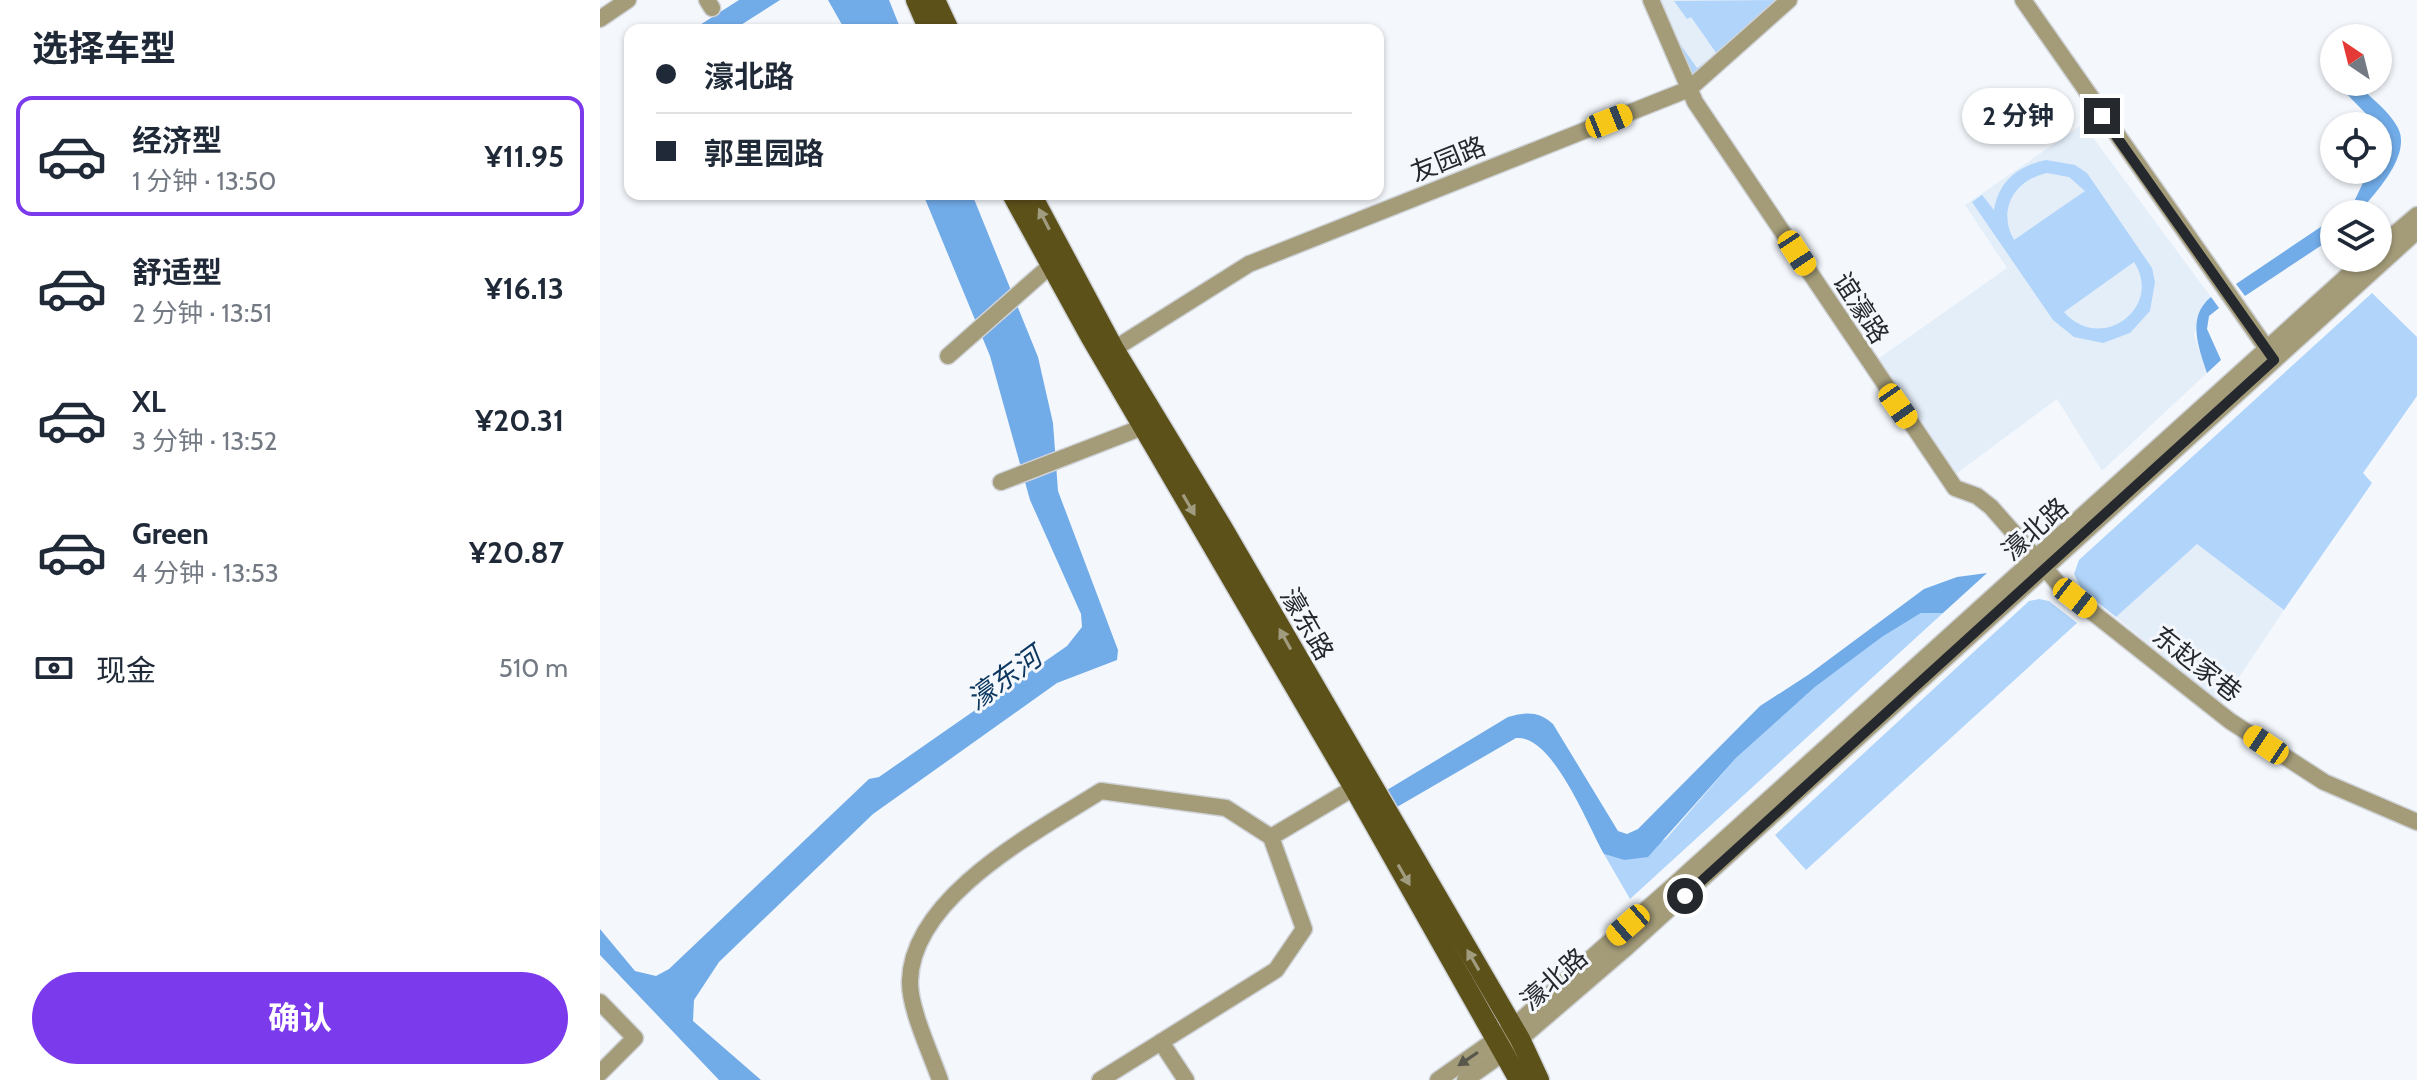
<!DOCTYPE html>
<html lang="zh">
<head>
<meta charset="utf-8">
<style>
	body { margin:0; font-family:Cabin,"Noto Sans SC",sans-serif; background:#f6f6f7; color:#1f2937; height:100vh; display:flex; flex-direction:column; font-size:30px; white-space:nowrap }
	* { box-sizing:border-box; margin:0 }
	p { font-size:26px; color:#747a83 }
	.icon { flex:none; width:44px; height:44px; fill:none; stroke:currentColor; stroke-width:2; stroke-linecap:round; stroke-linejoin:round }
	.map { position:relative; flex:1; overflow:hidden }
	.panel { display:flex; flex-direction:column; background:#fff; width:600px }
	.panel>* { flex:none }
	.hud { position:absolute; left:24px; top:24px; width:760px; height:176px; border-radius:16px; box-shadow:0 2px 6px #0004; display:grid; align-content:center; height:176px; padding:0 32px; background:#fff }
	.needle { width:52px; rotate:325deg }
	.fabs { position:absolute; left:1720px; top:24px; display:grid; gap:16px }
	.fabs a { display:grid; place-items:center; width:72px; height:72px; border-radius:50%; background:#fff; box-shadow:0 2px 6px #0004; font-size:40px }
	.end { position:absolute; width:36px; height:36px; margin:-18px; border:10px solid #25292d; background:#fff; box-shadow:0 0 0 4px #fff }
	.from { border-radius:50% }
	.bubble { position:absolute; height:56px; border-radius:28px; background:#fff; box-shadow:0 2px 6px #0004; font-size:26px; font-weight:700; line-height:56px; text-align:center }
	.car { position:absolute; width:24px; height:48px; margin:-24px -12px; border-radius:10px; box-shadow:0 0 6px 2px #0007; background:linear-gradient(#f5c518 24%,#345 0 40%,#f5c518 0 76%,#345 0 86%,#f5c518 0) }
	.hud b { display:flex; align-items:center; gap:28px; height:76px; font-size:30px }
	.hud b+b { border-top:2px solid #e0e1e3 }
	.hud i { width:20px; height:20px; background:#1f2937 }
	ul { padding:0; list-style:none }
	li { display:flex; align-items:center; gap:24px; height:120px; margin:0 16px 12px; padding:0 16px; border:4px solid transparent; border-radius:16px }
	li div { flex:1 }
	li b { display:block; font-size:30px }
	li em { font-style:normal; font-weight:700 }
	li.active { border-color:#7c3aed }
	li>.icon { width:72px; height:72px; stroke-width:1.5 }
	h2 { padding:0 32px; font-size:36px; line-height:96px }
	.pay { display:flex; align-items:center; gap:20px; height:88px; padding:0 32px; font-size:30px }
	.pay p { margin-inline-start:auto }
	.cta { display:flex; gap:16px; margin-top:auto; padding:16px 32px }
	.cta a { flex:1; height:92px; border-radius:48px; background:#7c3aed; color:#fff; font-size:32px; font-weight:700; line-height:92px; text-align:center }
	main { display:flex; flex:1; min-height:0 }
	.map>svg:first-child { display:block }
	.built { fill:#e4eef9 }
	.green { fill:#b0d4fa; fill-rule:evenodd }
	.water { fill:#71ace9 }
	.lines { fill:none; stroke-linecap:round; stroke-linejoin:round }
	.minor-casing { stroke:#cfd3d8; stroke-width:19 }
	.major-casing { stroke:#cfd3d8; stroke-width:23 }
	.minor { stroke:#a49c79; stroke-width:16 }
	.major { stroke:#5d511a; stroke-width:20 }
	.oneway { fill:#a19c80 }
	.oneway2 { fill:#58574b }
	.route { stroke:#25292d; stroke-width:10 }
	.labels { text-anchor:middle; stroke-width:6; stroke-linejoin:round; paint-order:stroke }
	.street-label { font-size:26px; fill:#25292d; stroke:#f4f8fd }
	.water-label { font-size:28px; font-style:italic; fill:#0e3860; stroke:#f4f8fd }
</style>
</head>
<body>
<main>
<section class="panel">
<h2>选择车型</h2>
<ul>
<li class="active"><svg class="icon" aria-label="car" viewBox="0 0 24 24"><path d="M5 17H2v-5l4-1 3-4h7l3 4 3 1v5h-3M9 17h6M6 11h13"/><circle cx="7" cy="17" r="2"/><circle cx="17" cy="17" r="2"/></svg><div><b>经济型</b><p>1 分钟 · 13:50</p></div><em>¥11.95</em></li>
<li><svg class="icon" aria-label="car" viewBox="0 0 24 24"><path d="M5 17H2v-5l4-1 3-4h7l3 4 3 1v5h-3M9 17h6M6 11h13"/><circle cx="7" cy="17" r="2"/><circle cx="17" cy="17" r="2"/></svg><div><b>舒适型</b><p>2 分钟 · 13:51</p></div><em>¥16.13</em></li>
<li><svg class="icon" aria-label="car" viewBox="0 0 24 24"><path d="M5 17H2v-5l4-1 3-4h7l3 4 3 1v5h-3M9 17h6M6 11h13"/><circle cx="7" cy="17" r="2"/><circle cx="17" cy="17" r="2"/></svg><div><b>XL</b><p>3 分钟 · 13:52</p></div><em>¥20.31</em></li>
<li><svg class="icon" aria-label="car" viewBox="0 0 24 24"><path d="M5 17H2v-5l4-1 3-4h7l3 4 3 1v5h-3M9 17h6M6 11h13"/><circle cx="7" cy="17" r="2"/><circle cx="17" cy="17" r="2"/></svg><div><b>Green</b><p>4 分钟 · 13:53</p></div><em>¥20.87</em></li>
</ul>
<div class="pay"><svg class="icon" aria-label="cash" viewBox="0 0 24 24"><path d="M3 7h18v10H3z"/><circle cx="12" cy="12" r="2"/></svg>现金<p>510 m</p></div>
<div class="cta"><a>确认</a></div>
</section>
<div class="map">
<svg width="1817" height="1080" viewBox="0 0 1817 1080">
	<rect width="100%" height="100%" fill="#f4f8fd"/>
	<g class="built">
		<polygon points="1050,0 1184,0 1095,76"/>
		<polygon points="1483,124 1611,297 1603,304 1594,335 1607,373 1502,471 1457,399 1356,474 1275,361 1407,268 1365,205"/>
		<polygon points="1596,543 1684,610 1621,704 1516,617"/>
	</g>
	<g class="green">
		<polygon points="1184,0 1084,84 1071,31 1097,68 1117,54 1091,17 1087,19 1074,1"/>
		<path d="M 1446,160 L 1475,165 L 1487,173 L 1552,268 L 1555,282 L 1550,311 L 1530,333 L 1503,343 L 1474,337 L 1453,320 L 1372,202 L 1382,195 L 1394,210 C 1399,181 1418,166 1446,160 ZM 1447,173 L 1469,177 L 1485,191 L 1414,240 C 1397,210 1414,180 1447,173 ZM 1534,262 C 1564,308 1500,354 1464,312 Z"/>
		<polygon points="1772,293 1817,337 1817,396 1763,473 1772,483 1684,610 1597,544 1516,617 1482,590 1474,574 1479,560"/>
		<polygon points="1439,599 1449,601 1477,623 1206,870 1175,835 1429,601"/>
		<polygon points="1321,613 1343,613 1030,899 1004,854 1024,860 1066,839 1136,758 1215,687 1282,637"/>
	</g>
	<g class="water">
		<polygon points="139,0 180,0 133,30 92,30"/>
		<polygon points="228,0 289,0 301,30 245,30"/>
		<path d="M 1735,82 L 1755,82 C 1768,96 1789,110 1798,128 C 1812,156 1774,194 1758,214 L 1740,214 L 1752,206 L 1769,170 L 1778,170 L 1781,137 L 1778,126 Z"/>
		<polygon points="323,194 372,194 438,357 453,423 458,491 518,650 517,660 457,683 273,814 119,962 94,1000 93,1021 161,1080 119,1080 0,955 0,929 35,971 56,976 69,969 269,779 279,777 467,646 482,627 481,614 430,500 390,356"/>
		<polygon points="1734,218 1734,237 1645,296 1636,284"/>
		<path d="M 1611,297 L 1619,308 L 1609,316 L 1607,329 L 1621,360 L 1607,373 C 1599,348 1586,317 1611,297 Z"/>
		<path d="M 1387,573 L 1343,613 L 1321,613 L 1282,637 L 1215,687 L 1136,758 L 1048,857 L 1024,860 L 1004,854 C 987,824 953,735 916,738 L 797,807 L 787,790 L 908,717 C 927,712 938,711 953,724 L 1018,831 L 1027,834 L 1038,829 L 1160,706 L 1208,675 L 1324,589 L 1357,577 Z"/>
	</g>
	<g class="lines">
		<g class="minor-casing">
			<g id="minor">
				<polyline points="107,0 112,8"/>
				<polyline points="1051,0 1095,102 1355,488 1377,496 1391,507 1463,589 1630,721 1724,782 1817,822"/>
				<polyline points="1423,0 1672,356"/>
				<polyline points="0,19 28,0"/>
				<polyline points="1778,248 1817,215"/>
				<polyline points="514,349 649,264 1089,89 1189,0"/>
				<polyline points="348,356 450,266"/>
				<polyline points="401,482 543,427"/>
				<polyline points="0,1002 35,1038 0,1073"/>
				<path d="M 340,1080 C 331,1054 309,1008 310,981 C 312,896 438,831 501,791 L 626,808 L 671,837 L 762,783"/>
				<polyline points="500,1080 561,1042"/>
				<polyline points="586,1080 561,1042 676,970 704,929 671,837"/>
				<polyline points="838,1080 913,1027 1075,884 1767,258"/>
				<polyline points="865,1080 905,1052 1025,949 1817,231"/>
			</g>
		</g>
		<g class="major-casing">
			<g id="major">
				<polyline points="316,0 329,30"/>
				<polyline points="335,0 349,30"/>
				<polyline points="412,194 490,336 754,788 919,1080"/>
				<polyline points="431,194 514,349 622,527 920,1039 939,1080"/>
			</g>
		</g>
		<use href="#minor" class="minor"/>
		<use href="#major" class="major"/>
	</g>
	<defs><path id="oneway-solid" d="M-6-.8H1V-3.2L6.5 0L1 3.2V.8H-6Z" transform="scale(2)"/></defs>
	<g class="oneway">
		<use href="#oneway-solid" transform="translate(444 219) rotate(-117)"/>
		<use href="#oneway-solid" transform="translate(589 505) rotate(60)"/>
		<use href="#oneway-solid" transform="translate(685 639) rotate(-119)"/>
		<use href="#oneway-solid" transform="translate(804 875) rotate(60)"/>
		<use href="#oneway-solid" transform="translate(873 960) rotate(-120)"/>
	</g>
	<use class="oneway2" href="#oneway-solid" transform="translate(868 1059) rotate(146)"/>
	<g class="lines">
		<polyline class="route" points="1085,896 1674,360 1502,116"/>
	</g>
	<g class="labels">
		<g class="street-label">
			<text transform="translate(848 159) rotate(-22)" y="9">友园路</text>
			<text transform="translate(1261 308) rotate(57)" y="9">谊濠路</text>
			<text transform="translate(1435 529) rotate(-42)" y="9">濠北路</text>
			<text transform="translate(707 624) rotate(60)" y="9">濠东路</text>
			<text transform="translate(1597 664) rotate(38)" y="9">东赵家巷</text>
			<text transform="translate(954 979) rotate(-41)" y="9">濠北路</text>
		</g>
		<g class="water-label">
			<text transform="translate(404 678) rotate(-36)" y="10">濠东河</text>
		</g>
	</g>
</svg>
<div class="fabs">
<a><svg class="needle" viewBox="-14 -14 28 28"><path d="M0-13l5 13h-10z" fill="#e53935"/><path d="M0 13l5-13h-10z" fill="#747a83"/></svg></a>
<a><svg class="icon" aria-label="locate" viewBox="0 0 24 24"><circle cx="12" cy="12" r="6"/><path d="M12 2v4M12 18v4M2 12h4M18 12h4"/></svg></a>
<a><svg class="icon" aria-label="layers" viewBox="0 0 24 24"><path d="M12 4l9 5-9 5-9-5zM3 14l9 5 9-5"/></svg></a>
</div>
<i class="end from" style="left:1085px;top:896px"></i>
<i class="end" style="left:1502px;top:116px"></i>
<div class="bubble" style="left:1362px;top:88px;width:112px">2 分钟</div>
<i class="car" style="left:1009px;top:121px;rotate:68deg"></i>
<i class="car" style="left:1197px;top:253px;rotate:147deg"></i>
<i class="car" style="left:1298px;top:406px;rotate:145deg"></i>
<i class="car" style="left:1475px;top:598px;rotate:128deg"></i>
<i class="car" style="left:1666px;top:745px;rotate:304deg"></i>
<i class="car" style="left:1028px;top:925px;rotate:229deg"></i>
<div class="hud">
<b><i class="from"></i>濠北路</b>
<b><i></i>郭里园路</b>
</div>
</div>
</main>
</body>
</html>
